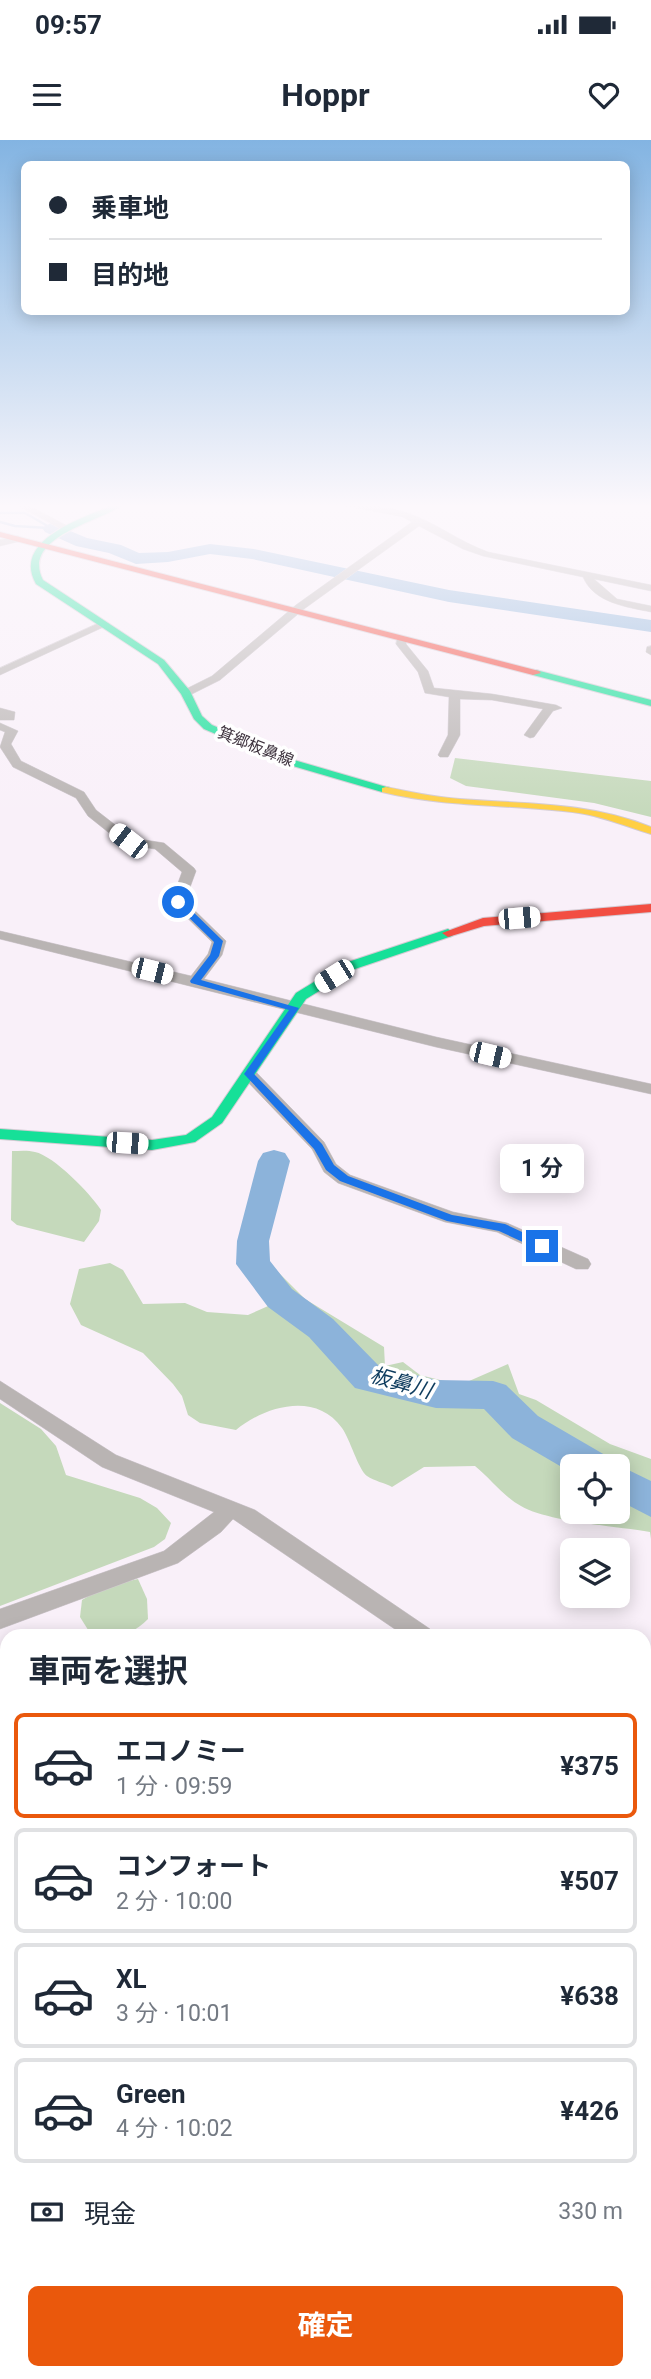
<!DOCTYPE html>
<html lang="ja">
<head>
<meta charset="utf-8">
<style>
	body { margin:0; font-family:Roboto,"Noto Sans JP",sans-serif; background:#f2f2f3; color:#1f2937; height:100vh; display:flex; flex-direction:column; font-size:26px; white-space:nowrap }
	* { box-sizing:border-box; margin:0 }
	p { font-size:23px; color:#747a83 }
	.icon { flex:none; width:38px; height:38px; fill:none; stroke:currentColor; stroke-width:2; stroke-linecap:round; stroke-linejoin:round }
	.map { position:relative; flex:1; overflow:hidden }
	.details { position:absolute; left:0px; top:1489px; width:651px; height:751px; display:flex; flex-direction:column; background:#fff; border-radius:21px 21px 0 0; box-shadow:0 4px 18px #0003 }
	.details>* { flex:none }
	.guide { position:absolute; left:21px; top:21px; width:609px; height:154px; border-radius:10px; box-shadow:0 4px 18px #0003; display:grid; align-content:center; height:154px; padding:0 28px; background:#fff }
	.buttons { position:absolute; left:560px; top:1314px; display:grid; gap:14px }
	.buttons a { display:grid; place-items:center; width:70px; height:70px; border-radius:10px; background:#fff; box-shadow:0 4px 18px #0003; font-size:35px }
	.end { position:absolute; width:32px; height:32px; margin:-16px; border:9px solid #1a73e8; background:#fff; box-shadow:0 0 0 4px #fff }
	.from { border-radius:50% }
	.bubble { position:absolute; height:49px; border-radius:10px; background:#fff; box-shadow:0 4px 18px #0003; font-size:23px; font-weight:700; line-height:49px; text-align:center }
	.car { position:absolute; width:21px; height:42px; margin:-21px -10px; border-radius:9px; box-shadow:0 0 5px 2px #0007; background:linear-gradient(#fff 24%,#345 0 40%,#fff 0 76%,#345 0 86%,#fff 0) }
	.guide b { display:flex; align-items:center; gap:24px; height:66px; font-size:26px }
	.guide b+b { border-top:2px solid #e0e1e3 }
	.guide i { width:18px; height:18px; background:#1f2937 }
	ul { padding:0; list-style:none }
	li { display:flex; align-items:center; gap:21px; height:105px; margin:0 14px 10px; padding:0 14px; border:4px solid #e0e1e3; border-radius:10px }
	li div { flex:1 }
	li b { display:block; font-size:26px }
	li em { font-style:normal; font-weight:700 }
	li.on { border-color:#ea580c }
	li>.icon { width:63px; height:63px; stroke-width:1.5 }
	h2 { padding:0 28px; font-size:32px; line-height:84px }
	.pay { display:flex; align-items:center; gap:18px; height:77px; padding:0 28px; font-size:26px }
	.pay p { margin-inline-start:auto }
	.action { display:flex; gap:14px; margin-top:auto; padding:14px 28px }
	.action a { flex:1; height:80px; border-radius:10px; background:#ea580c; color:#fff; font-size:28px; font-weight:700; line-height:80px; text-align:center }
	.status { display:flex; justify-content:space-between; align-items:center; height:49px; padding:0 35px; background:#fff; direction:ltr }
	.status svg { height:19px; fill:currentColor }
	header { display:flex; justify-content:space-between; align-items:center; height:91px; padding:0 28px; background:#fff; font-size:32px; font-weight:700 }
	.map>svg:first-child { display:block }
	.forest { fill:#c5d9bb; fill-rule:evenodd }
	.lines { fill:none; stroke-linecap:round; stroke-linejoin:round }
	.stream { stroke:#8cb3da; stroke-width:2.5 }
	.river { fill:#8cb3da; fill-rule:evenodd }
	.street-casing { stroke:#d3cbd3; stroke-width:1 }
	.fast-casing { stroke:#d3cbd3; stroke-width:2 }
	.slow-casing { stroke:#d3cbd3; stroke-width:2 }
	.jam-casing { stroke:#d3cbd3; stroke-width:2 }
	.street { fill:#b9b4b3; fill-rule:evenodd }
	.fast { fill:#16e098; fill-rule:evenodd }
	.slow { fill:#ffcf43; fill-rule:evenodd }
	.jam { fill:#f24e42; fill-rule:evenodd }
	.route { fill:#1a73e8 }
	.labels { text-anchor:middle; stroke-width:7; stroke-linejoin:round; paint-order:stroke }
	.far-street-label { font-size:16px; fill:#3e333e; stroke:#fff }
	.water-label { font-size:21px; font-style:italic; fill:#0e3c5e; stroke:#fff }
</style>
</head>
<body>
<div class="status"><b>09:57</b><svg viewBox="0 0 49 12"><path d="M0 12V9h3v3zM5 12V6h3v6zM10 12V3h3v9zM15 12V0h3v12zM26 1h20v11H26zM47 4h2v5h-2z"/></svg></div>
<header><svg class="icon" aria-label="menu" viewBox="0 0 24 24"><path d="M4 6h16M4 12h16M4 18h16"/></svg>Hoppr<svg class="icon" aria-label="heart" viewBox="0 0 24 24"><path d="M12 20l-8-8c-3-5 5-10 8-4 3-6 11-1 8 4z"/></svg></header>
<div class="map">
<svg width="651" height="2239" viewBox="0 0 651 2239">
	<rect width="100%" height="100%" fill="#f9f0f9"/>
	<g class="forest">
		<polygon points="455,618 651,641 651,677 594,663 466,646 450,638"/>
		<path d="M 12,1011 C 19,1011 28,1010 35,1012 C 54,1016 90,1053 101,1070 L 99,1081 L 84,1102 L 17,1085 L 11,1080 Z"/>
		<path d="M 264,1095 L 266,1120 L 305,1159 L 384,1207 L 385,1226 L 403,1222 L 420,1235 L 460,1245 L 508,1224 L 519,1254 L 536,1260 L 610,1304 L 651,1319 L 651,1399 L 650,1392 C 616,1386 548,1382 521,1366 C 504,1357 490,1338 475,1326 L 424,1327 L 392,1347 C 385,1343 374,1341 367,1336 C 358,1329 350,1299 342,1288 C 316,1251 265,1266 236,1290 L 200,1283 L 188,1275 L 182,1256 L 173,1244 L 143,1213 L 81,1185 L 70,1164 L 79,1129 L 110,1123 L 123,1130 L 143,1164 L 185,1163 L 207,1172 L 248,1175 L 275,1163 L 267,1150 L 247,1129 ZM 572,1326 L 618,1326 L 618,1372 L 572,1372 Z"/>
		<polygon points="0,1263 41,1289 56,1306 66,1335 140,1358 157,1368 171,1383 165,1399 154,1407 0,1466"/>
		<path d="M 138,1439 L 147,1459 L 148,1479 C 132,1496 113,1499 90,1493 L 80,1477 L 82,1460 L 105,1446 Z"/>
		<polygon points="0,1602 7,1623 7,2233 312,2233 314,2239 0,2239"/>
	</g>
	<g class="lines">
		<g class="stream">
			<polyline points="0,373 25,373 51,388"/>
			<polyline points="0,382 15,386 49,388"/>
		</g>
		<g class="river">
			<polygon points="51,383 87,398 121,405 139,413 168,412 210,404 254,409 449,450 651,480 651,492 449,462 252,419 210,414 168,422 136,424 109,413 76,406 45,392 42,388"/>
			<polygon points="274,1010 285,1013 290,1021 269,1101 270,1121 292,1149 333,1179 379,1226 436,1240 493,1241 506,1245 538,1276 605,1315 611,1326 572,1326 572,1333 512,1298 484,1269 436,1268 355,1248 309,1197 268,1167 236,1124 237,1101 258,1021 263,1013"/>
			<polygon points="618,1325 651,1341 651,1377 618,1360 618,1326 614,1326"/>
		</g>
		<g class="street-casing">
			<g id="street">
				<polygon points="17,365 28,365 73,389 65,391"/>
				<path d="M 342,365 C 363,365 388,366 408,373 C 436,383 460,402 488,412 L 651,445 L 651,451 L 594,439 L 617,459 L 651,466 L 651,472 C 627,467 594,463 583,437 L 483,416 L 463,409 L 419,386 L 304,469 L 220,540 L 190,555 L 182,555 L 182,551 L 212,536 L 296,465 L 412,382 L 403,377 Z"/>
				<polygon points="18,396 23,399 21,401 0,406 0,400"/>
				<polygon points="101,482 110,484 0,535 0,528"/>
				<polygon points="398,496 407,498 406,504 428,531 434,548 492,554 556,565 562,568 553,571 534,597 530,598 524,595 543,569 492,560 460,559 460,595 448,617 440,617 438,615 448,595 449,557 425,553 418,532 396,504"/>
				<polygon points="651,506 651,515 646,512 647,507"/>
				<polygon points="0,568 15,572 14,580 0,580"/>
				<polygon points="0,583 18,591 11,604 21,621 84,652 96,670 132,698 164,703 194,728 196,731 185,761 226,801 222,815 204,839 436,897 651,944 651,954 436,907 0,799 0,791 191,836 208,814 212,802 171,762 182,732 155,709 123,704 88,676 76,658 13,627 0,607 5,592 0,590"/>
				<polygon points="249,929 254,930 324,1002 336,1024 350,1035 453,1072 507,1083 588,1119 591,1124 588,1129 576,1129 497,1092 445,1082 338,1043 324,1032 312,1009 244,938 241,934 244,930"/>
				<polygon points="0,1241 116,1315 255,1370 430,1489 433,1496 405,1496 233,1379 221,1392 178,1423 0,1489 0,1469 164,1411 214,1372 102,1327 0,1259"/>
				<polygon points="644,1877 651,1880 651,1914 644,1911"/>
			</g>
		</g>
		<g class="fast-casing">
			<g id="fast">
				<path d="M 113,365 L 123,365 C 99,382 21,397 43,440 L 164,520 L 190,551 L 202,576 L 212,585 L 294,620 L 390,648 L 390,652 L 382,652 L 286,624 L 204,589 L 194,579 L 181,554 L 158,524 L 36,444 C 11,400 83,378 113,365 Z"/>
				<polygon points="536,530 651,560 651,566 533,535 531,533"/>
				<polygon points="448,789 454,793 452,796 355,829 306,859 222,983 195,1002 152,1010 0,999 0,989 152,1000 186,995 212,977 296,853 345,823"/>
			</g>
		</g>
		<g class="slow-casing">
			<path id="slow" d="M 386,647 C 411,652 435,657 460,659 C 526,664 589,662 651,687 L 651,694 C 627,687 605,677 579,673 C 513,664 447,668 382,652 L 382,648 Z"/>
		</g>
		<g class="jam-casing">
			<g id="jam">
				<polygon points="0,392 539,531 541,533 533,535 0,397"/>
				<polygon points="651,764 651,772 484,786 448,797 442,793 483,778"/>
				<polygon points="0,1554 7,1557 7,1599 0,1596"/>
				<polygon points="308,2233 336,2233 338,2239 310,2239"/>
			</g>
		</g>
		<use href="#street" class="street"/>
		<use href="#fast" class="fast"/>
		<use href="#slow" class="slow"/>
		<use href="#jam" class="jam"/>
	</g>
	<linearGradient id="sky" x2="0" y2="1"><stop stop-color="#83b4e2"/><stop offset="0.54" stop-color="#fcf8fc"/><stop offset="1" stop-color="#fcf8fc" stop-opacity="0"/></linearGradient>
	<rect width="651" height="678" fill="url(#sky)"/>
	<polygon class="route" points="175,760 181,760 223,801 219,816 201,840 299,868 254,934 322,1004 334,1025 348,1036 452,1075 505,1084 546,1103 546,1109 538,1109 499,1091 447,1081 340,1041 326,1030 314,1009 244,934 289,870 191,843 190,841 210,815 214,802 175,764"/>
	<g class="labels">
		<g class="far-street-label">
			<text transform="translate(256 606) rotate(22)" y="6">箕郷板鼻線</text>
		</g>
		<g class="water-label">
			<text transform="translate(401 1243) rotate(16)" y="7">板鼻川</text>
		</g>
	</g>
</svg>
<div class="buttons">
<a><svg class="icon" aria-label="locate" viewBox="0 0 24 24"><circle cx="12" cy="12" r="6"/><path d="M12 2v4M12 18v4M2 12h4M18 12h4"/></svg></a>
<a><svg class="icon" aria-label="layers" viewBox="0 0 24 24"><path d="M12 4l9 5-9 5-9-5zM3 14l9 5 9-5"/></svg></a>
</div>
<i class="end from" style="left:178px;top:762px"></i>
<i class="end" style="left:542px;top:1106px"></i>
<div class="bubble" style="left:500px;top:1004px;width:84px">1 分</div>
<i class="car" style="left:128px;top:701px;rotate:308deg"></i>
<i class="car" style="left:519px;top:778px;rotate:85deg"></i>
<i class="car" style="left:152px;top:831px;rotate:104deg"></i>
<i class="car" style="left:334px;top:836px;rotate:238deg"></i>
<i class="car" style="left:490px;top:915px;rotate:103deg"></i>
<i class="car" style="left:127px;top:1003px;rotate:94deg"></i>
<div class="guide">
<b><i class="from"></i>乗車地</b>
<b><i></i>目的地</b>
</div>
<section class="details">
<h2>車両を選択</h2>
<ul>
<li class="on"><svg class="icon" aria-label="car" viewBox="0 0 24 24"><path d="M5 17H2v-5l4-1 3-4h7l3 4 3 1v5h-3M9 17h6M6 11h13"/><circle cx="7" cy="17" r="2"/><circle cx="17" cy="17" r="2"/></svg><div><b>エコノミー</b><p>1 分 · 09:59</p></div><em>¥375</em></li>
<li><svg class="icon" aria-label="car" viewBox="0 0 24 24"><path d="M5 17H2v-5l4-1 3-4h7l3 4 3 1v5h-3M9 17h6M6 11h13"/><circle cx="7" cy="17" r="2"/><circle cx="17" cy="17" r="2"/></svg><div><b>コンフォート</b><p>2 分 · 10:00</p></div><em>¥507</em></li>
<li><svg class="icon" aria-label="car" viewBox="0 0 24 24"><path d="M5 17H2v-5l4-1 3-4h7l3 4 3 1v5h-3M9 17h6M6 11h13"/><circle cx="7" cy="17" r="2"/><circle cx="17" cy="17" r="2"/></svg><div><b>XL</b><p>3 分 · 10:01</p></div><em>¥638</em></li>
<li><svg class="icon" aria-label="car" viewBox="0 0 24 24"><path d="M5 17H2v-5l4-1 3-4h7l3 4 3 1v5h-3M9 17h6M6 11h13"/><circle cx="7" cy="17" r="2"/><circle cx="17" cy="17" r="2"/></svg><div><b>Green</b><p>4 分 · 10:02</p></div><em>¥426</em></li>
</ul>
<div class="pay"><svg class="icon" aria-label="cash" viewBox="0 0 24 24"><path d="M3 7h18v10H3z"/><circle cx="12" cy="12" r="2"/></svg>現金<p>330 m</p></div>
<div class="action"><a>確定</a></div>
</section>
</div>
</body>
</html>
